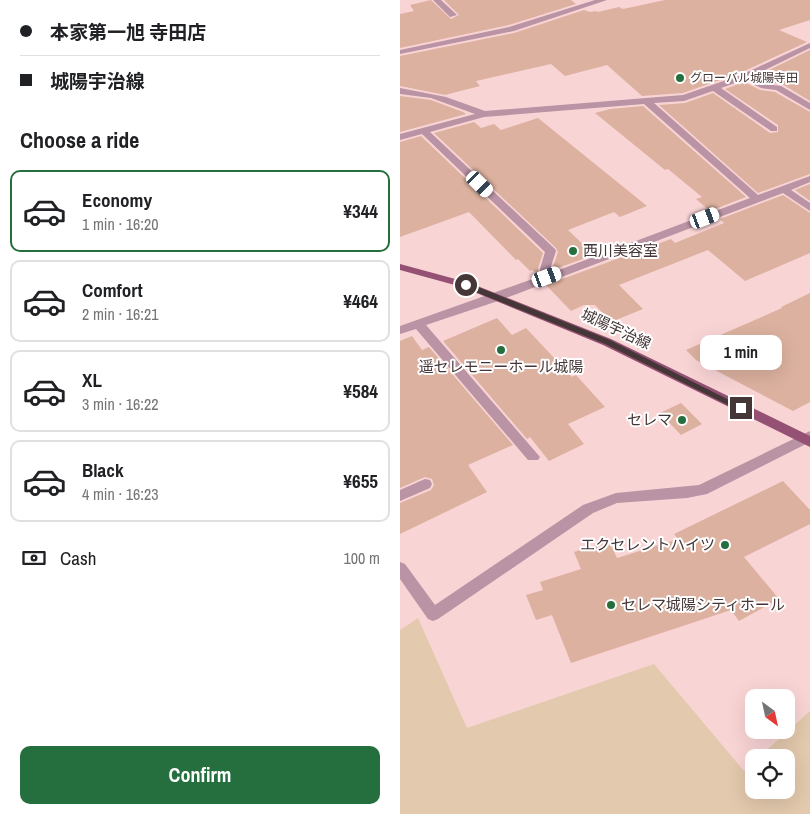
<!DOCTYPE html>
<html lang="en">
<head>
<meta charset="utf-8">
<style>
	body { margin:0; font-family:"Archivo Narrow","Noto Sans JP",sans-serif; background:#f6f6f6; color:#202124; height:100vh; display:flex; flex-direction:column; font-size:19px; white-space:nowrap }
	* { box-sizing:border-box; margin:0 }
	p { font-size:16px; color:#757577 }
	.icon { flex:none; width:28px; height:28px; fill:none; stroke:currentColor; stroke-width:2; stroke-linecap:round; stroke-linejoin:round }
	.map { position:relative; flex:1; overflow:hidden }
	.sheet { display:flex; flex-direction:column; background:#fff; width:400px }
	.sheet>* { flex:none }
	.top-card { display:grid; align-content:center; height:110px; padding:0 20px; background:#fff }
	.needle { width:32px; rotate:147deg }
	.fabs { position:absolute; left:345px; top:689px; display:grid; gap:10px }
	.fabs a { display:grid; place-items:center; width:50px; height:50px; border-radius:10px; background:#fff; box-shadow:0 5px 20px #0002; font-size:25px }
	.end { position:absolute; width:22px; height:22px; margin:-11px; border:6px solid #453637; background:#fff; box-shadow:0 0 0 2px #fff }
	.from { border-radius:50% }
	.bubble { position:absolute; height:35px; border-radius:10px; background:#fff; box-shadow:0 5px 20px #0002; font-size:16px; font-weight:700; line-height:35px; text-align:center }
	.car { position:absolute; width:15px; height:30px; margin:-15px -8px; border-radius:6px; box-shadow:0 0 4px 1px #0007; background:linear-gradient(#fff 24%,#345 0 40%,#fff 0 76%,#345 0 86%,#fff 0) }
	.top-card b { display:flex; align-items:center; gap:18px; height:48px; font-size:19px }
	.top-card b+b { border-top:1px solid #e0e0e0 }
	.top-card i { width:12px; height:12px; background:#202124 }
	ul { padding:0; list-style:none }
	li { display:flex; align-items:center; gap:15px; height:82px; margin:0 10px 8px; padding:0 10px; border:2px solid #e0e0e0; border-radius:10px }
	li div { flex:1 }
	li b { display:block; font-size:19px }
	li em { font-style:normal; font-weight:700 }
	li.on { border-color:#246f3d }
	li>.icon { width:45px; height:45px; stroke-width:1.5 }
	h2 { padding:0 20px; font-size:22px; line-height:60px }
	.pay { display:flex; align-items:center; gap:12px; height:55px; padding:0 20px; font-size:19px }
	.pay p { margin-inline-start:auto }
	.primary-button { display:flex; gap:10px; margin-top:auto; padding:10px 20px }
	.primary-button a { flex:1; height:58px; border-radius:10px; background:#246f3d; color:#fff; font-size:20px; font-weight:700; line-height:58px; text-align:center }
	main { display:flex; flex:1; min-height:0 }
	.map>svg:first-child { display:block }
	.green { fill:#e3c9ad }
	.building { fill:#dcb19f }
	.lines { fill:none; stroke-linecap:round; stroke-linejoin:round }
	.minor { fill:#ba93a4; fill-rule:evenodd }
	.major { fill:#955173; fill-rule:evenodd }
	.route { fill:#453637 }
	.poi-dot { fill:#246f3d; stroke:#fff; stroke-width:2 }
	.labels { text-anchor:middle; stroke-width:4; stroke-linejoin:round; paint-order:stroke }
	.far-poi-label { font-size:12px; fill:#453637; stroke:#fff; text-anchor:start }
	.poi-label { font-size:15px; fill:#453637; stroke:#fff; text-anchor:start }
	.street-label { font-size:15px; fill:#453637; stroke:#fff }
</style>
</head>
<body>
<main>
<section class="sheet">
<div class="top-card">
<b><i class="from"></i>本家第一旭 寺田店</b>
<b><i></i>城陽宇治線</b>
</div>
<h2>Choose a ride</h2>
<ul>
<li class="on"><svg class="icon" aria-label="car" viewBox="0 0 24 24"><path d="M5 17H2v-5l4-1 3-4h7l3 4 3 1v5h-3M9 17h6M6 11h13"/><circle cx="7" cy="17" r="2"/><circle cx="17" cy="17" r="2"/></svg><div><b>Economy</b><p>1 min · 16:20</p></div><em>¥344</em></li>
<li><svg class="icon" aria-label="car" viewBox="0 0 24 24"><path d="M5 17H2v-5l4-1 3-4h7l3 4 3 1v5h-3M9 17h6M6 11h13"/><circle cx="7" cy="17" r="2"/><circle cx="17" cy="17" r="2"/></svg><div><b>Comfort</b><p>2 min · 16:21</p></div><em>¥464</em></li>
<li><svg class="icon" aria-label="car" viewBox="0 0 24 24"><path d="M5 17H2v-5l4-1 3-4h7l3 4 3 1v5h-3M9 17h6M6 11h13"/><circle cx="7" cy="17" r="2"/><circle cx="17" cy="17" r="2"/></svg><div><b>XL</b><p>3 min · 16:22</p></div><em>¥584</em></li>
<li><svg class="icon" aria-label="car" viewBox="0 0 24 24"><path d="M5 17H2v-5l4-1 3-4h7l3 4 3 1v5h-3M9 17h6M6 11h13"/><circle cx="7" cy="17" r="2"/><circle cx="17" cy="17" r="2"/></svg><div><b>Black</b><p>4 min · 16:23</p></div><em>¥655</em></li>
</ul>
<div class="pay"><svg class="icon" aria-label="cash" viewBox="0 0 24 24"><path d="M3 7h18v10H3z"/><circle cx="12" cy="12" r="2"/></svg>Cash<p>100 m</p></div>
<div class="primary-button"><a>Confirm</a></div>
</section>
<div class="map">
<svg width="410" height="814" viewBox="0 0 410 814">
	<rect width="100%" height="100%" fill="#f9d4d5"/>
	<polygon class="green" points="18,618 67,728 254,664 344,771 354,762 354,790 386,790 386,758 359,757 410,711 410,814 0,814 0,630"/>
	<g class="building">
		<polygon points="31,0 51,19 59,15 44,0 171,0 176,4 109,25 0,48 0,14 14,11 10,5"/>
		<polygon points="265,0 410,0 410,20 379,30 407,42 340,73 283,93 242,96 207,65 165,76 151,64 76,81 80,86 45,95 0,86 0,56 114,33 184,10 190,12 196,11 198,12 219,7 223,9"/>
		<polygon points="410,50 410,101 382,84 367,82 355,77"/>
		<polygon points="344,82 360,90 375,92 410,112 410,174 358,193 259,105 285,103 313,93 370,133 378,132 378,125 325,89"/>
		<polygon points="0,96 31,100 63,112 66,114 0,132"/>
		<polygon points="243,106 346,197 310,211 296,199 302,197 268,169 265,170 195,113 210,109"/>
		<polygon points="138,118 247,206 220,217 214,212 168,230 194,255 152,270 158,252 156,248 34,133 74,122 81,128 94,124 101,130"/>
		<polygon points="21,136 143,253 138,268 139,275 132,270 130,271 118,259 116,260 69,212 0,237 0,142"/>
		<polygon points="410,184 410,201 395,190"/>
		<polygon points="383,195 410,213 410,253 345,281 308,250 219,285 243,309 211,322 195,305 184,305 171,311 146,285 271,239 275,243 324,223 320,219"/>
		<polygon points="410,293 410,402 393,411 296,360 286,350 382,308 381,307"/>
		<polygon points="97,318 112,335 126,328 172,377 176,375 205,407 168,424 184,444 149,461 130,437 127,439 43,341"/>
		<polygon points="12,336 22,350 29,347 113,445 68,465 87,492 0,534 0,503 31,490 34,485 32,479 25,477 0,488 0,341"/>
		<polygon points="281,403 302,424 281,435 260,413"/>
		<polygon points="383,481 410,510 410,524 344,557 379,599 339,621 331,610 171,663 152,615 136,620 126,595 143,590 140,582 181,569 174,552 209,541 217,558 278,539 274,534"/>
	</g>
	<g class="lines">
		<g class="minor">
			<polygon points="33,0 41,0 57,15 50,17"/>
			<polygon points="195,0 207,0 114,31 0,54 0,50 109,27"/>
			<path d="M 410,43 L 410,48 L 351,77 L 366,84 L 381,86 L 410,103 L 410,110 L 376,90 L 361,88 L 344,80 L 321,88 L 377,127 L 377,131 L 371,131 L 313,91 L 284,101 L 254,103 L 358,195 L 410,176 L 410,182 L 391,190 L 410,203 L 410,211 L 383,193 L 101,300 L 26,325 L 140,457 L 138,460 L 128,460 L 16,329 L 0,334 L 0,326 L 141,276 L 140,269 L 145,252 L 22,134 L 0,140 L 0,134 L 75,114 L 31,98 L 0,94 L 0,88 L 46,97 L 85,111 L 283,95 L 341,75 ZM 244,104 L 350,198 L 151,273 L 150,269 L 156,251 L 155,249 L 30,132 L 84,117 Z"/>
			<polygon points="410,431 410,442 307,494 287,498 217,503 193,513 38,619 33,621 28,619 0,579 0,562 5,564 35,605 183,505 216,493 299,485"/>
			<polygon points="25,479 30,480 32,484 30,488 0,501 0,490"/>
		</g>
		<polygon class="major" points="0,264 70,283 211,339 410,436 410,447 203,345 62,287 0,270"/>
	</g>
	<polygon class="route" points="63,283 68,283 210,340 345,408 344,410 338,410 205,344 63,287"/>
	<g class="poi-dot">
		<circle cx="280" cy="78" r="5"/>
		<circle cx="173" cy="251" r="5"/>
		<circle cx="101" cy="350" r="5"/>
		<circle cx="282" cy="420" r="5"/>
		<circle cx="325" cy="545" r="5"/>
		<circle cx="211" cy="605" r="5"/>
	</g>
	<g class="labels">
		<g class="far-poi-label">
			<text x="290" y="82">グローバル城陽寺田</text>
		</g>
		<g class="poi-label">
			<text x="183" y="256">西川美容室</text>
			<text x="101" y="372" text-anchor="middle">遥セレモニーホール城陽</text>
			<text x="272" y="425" text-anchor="end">セレマ</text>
			<text x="315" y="550" text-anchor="end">エクセレントハイツ</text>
			<text x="221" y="610">セレマ城陽シティホール</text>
		</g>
		<g class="street-label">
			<text transform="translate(216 329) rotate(25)" y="5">城陽宇治線</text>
		</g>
	</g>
</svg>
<div class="fabs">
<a><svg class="needle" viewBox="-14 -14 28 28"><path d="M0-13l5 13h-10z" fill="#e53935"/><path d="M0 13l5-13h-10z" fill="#757577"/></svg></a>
<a><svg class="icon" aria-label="locate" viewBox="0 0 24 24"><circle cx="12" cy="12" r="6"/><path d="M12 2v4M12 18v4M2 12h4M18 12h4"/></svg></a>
</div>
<i class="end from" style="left:66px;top:285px"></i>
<i class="end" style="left:341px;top:408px"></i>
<div class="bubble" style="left:300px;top:335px;width:82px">1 min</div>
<i class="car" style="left:80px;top:184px;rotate:134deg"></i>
<i class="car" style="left:305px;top:218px;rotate:69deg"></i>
<i class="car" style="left:147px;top:277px;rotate:70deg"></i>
</div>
</main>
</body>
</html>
